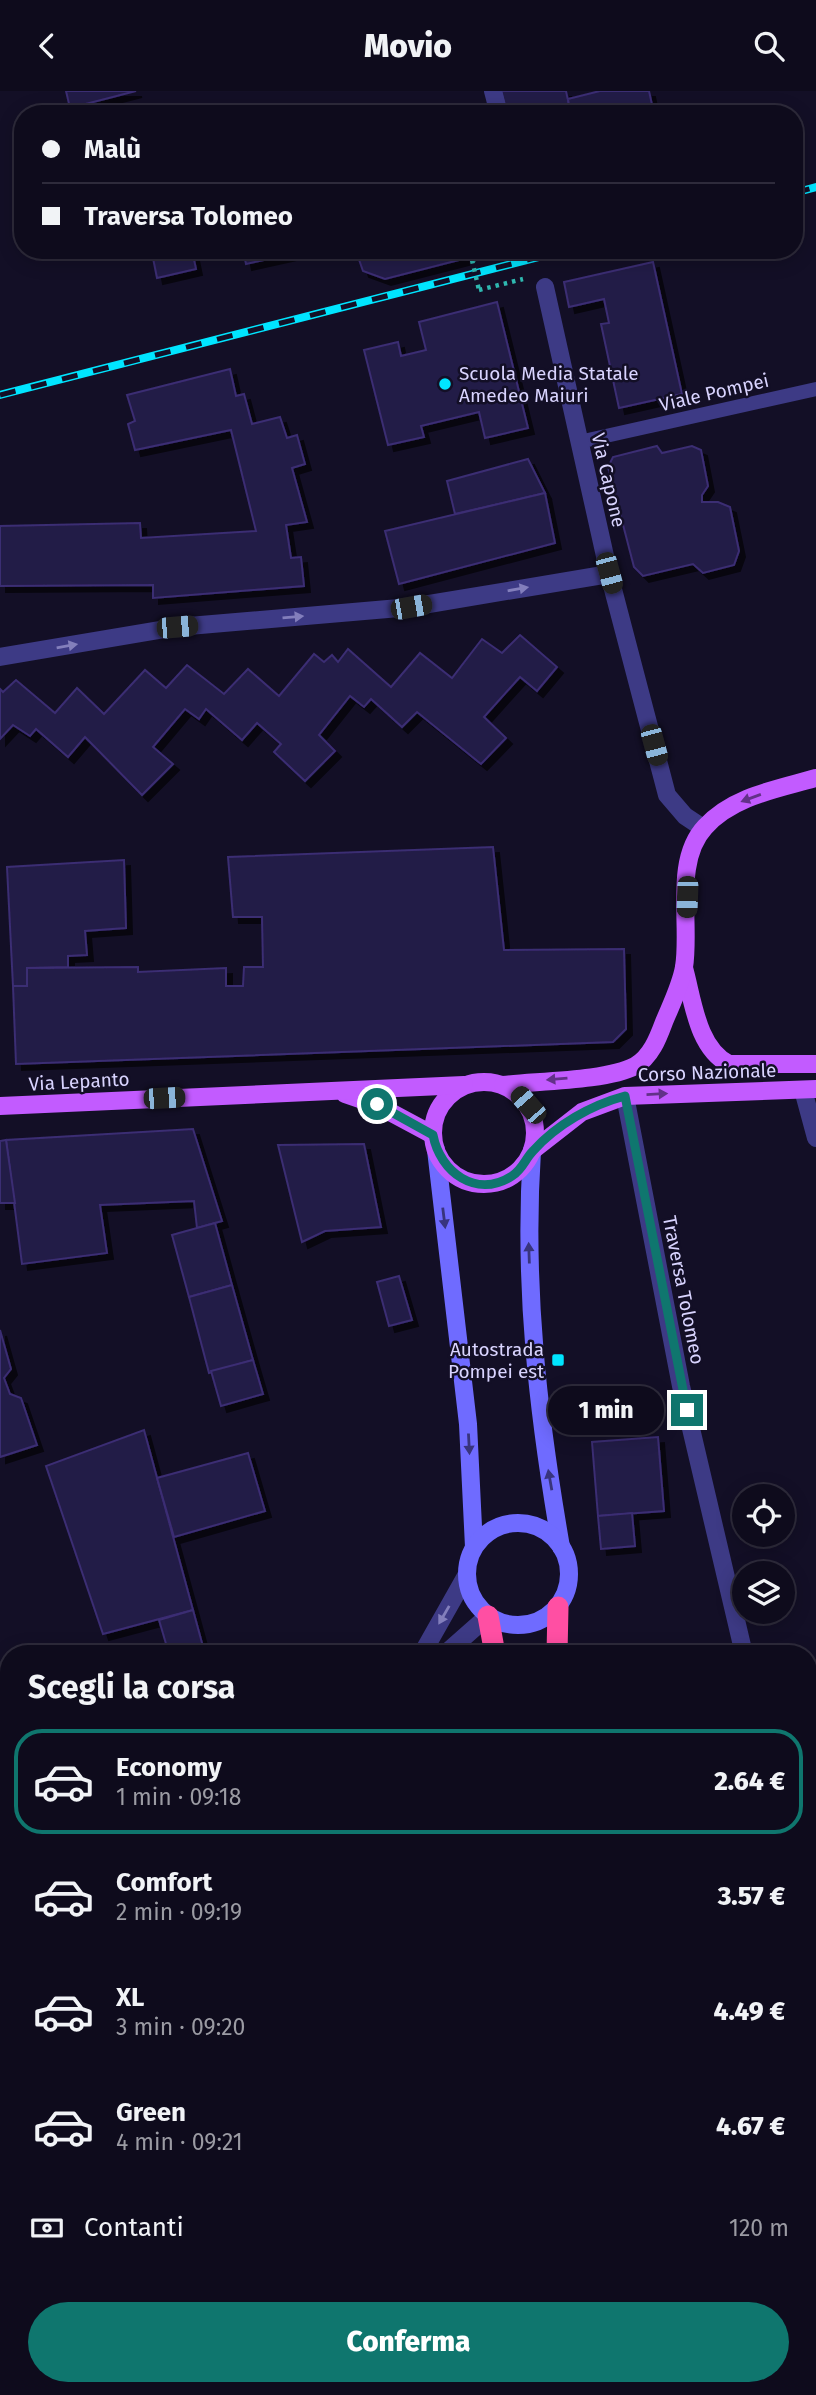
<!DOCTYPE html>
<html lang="it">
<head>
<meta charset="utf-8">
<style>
	body { margin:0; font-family:"Fira Sans",sans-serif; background:#171425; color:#f1f3f6; height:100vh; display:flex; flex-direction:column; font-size:26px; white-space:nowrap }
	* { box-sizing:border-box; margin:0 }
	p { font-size:23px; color:#9b9ba3 }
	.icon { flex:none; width:38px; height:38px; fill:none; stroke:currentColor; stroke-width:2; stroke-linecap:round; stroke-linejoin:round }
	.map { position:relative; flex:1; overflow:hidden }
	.details { position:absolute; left:0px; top:1554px; width:817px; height:751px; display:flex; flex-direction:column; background:#0e0b1c; border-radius:28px 28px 0 0; box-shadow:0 4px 18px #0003,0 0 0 2px #2e2b3b }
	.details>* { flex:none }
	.hud { position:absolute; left:14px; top:14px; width:789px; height:154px; border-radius:28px; box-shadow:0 4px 18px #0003,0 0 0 2px #2e2b3b; display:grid; align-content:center; height:154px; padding:0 28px; background:#0e0b1c }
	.tools { position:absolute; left:732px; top:1393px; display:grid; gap:14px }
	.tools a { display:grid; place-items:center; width:63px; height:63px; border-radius:50%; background:#0e0b1c; box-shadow:0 4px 18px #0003,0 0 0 2px #2e2b3b; font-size:35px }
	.end { position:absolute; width:32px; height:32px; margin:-16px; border:9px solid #0f766e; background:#fff; box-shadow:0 0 0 4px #fff }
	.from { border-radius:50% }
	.bubble { position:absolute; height:49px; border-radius:24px; background:#0e0b1c; box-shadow:0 4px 18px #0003,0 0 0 2px #2e2b3b; font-size:23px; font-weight:800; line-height:49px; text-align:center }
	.car { position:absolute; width:21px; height:42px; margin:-21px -10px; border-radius:9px; box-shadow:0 0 5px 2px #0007; background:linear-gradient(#222 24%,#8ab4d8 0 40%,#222 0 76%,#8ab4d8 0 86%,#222 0) }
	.hud b { display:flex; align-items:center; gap:24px; height:66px; font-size:26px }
	.hud b+b { border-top:2px solid #2e2b3b }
	.hud i { width:18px; height:18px; background:#f1f3f6 }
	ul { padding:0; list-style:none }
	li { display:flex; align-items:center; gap:21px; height:105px; margin:0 14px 10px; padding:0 14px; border:4px solid transparent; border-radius:28px }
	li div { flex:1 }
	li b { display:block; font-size:26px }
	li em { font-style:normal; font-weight:800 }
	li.active { border-color:#0f766e }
	li>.icon { width:63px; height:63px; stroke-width:1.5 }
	h2 { padding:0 28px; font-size:32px; line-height:84px }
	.pay { display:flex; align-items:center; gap:18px; height:77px; padding:0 28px; font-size:26px }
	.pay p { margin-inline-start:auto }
	.primary-button { display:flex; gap:14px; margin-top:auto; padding:14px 28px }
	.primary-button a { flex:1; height:80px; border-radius:42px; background:#0f766e; color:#fff; font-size:28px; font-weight:800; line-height:80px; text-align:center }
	header { display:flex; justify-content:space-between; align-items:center; height:91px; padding:0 28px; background:#0e0b1c; font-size:32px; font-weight:800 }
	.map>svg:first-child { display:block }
	.building { fill:#241b47; stroke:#3b2d73; stroke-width:2; filter:url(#shadow) }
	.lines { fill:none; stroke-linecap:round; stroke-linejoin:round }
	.path { stroke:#2fb8b0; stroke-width:4.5; stroke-dasharray:3.5 5; stroke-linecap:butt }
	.service { stroke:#3d3a85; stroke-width:14 }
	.minor { stroke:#3d3a85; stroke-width:18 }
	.tertiary { stroke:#3d3a85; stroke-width:18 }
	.secondary { stroke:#6f6bff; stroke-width:18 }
	.primary { stroke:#c25bff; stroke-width:18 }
	.motorway { stroke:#ff4fa3; stroke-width:21 }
	.rail-casing { stroke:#00e5ff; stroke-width:8 }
	.rail { stroke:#130f26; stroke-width:5; stroke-dasharray:16; stroke-linecap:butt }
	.path-bridge { stroke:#2fb8b0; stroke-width:4.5; stroke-dasharray:3.5 5; stroke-linecap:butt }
	.oneway { fill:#837fbc }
	.oneway2 { fill:#623188 }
	.oneway3 { fill:#38347d }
	.route { stroke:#0f766e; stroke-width:9 }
	.poi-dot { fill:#00e5ff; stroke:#130f26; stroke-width:2.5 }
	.labels { text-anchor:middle; stroke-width:5; stroke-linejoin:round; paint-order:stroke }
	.poi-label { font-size:19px; fill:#d9d4ff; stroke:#130f26; text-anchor:start }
	.street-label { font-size:19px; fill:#d9d4ff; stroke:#130f26 }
</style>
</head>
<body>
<header><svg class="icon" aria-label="back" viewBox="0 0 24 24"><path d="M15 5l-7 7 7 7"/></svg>Movio<svg class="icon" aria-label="search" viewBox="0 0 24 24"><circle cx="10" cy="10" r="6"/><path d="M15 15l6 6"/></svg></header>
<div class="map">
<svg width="816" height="2304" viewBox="0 0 816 2304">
	<defs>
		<filter id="shadow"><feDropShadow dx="6" dy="6" stdDeviation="0" flood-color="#0009"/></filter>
	</defs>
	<rect width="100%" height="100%" fill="#130f26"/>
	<g class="building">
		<polygon points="66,0 136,0 70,17"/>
		<polygon points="501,0 566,0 569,14 535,23 507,23"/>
		<polygon points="600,0 649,0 654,23 555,23 554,18 569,14 568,8"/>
		<polygon points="164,159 192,159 196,178 157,187 152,162"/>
		<polygon points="243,159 309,159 246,173"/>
		<polygon points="462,159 463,168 385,188 363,180 356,160"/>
		<polygon points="653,171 682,303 619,317 601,233 609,232 604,208 569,216 564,191"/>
		<polygon points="497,211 528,337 485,347 479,321 421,335 424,346 388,354 364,259 398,251 401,265 426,259 419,231"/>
		<polygon points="230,278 236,305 244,303 252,333 280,326 287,347 297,344 305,373 292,377 307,431 286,434 291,467 301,466 304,495 153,507 153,494 0,495 0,435 140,432 141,447 256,440 231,339 135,359 128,333 135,330 127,304"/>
		<polygon points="657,355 662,362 692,355 701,359 708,395 702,404 702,411 718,411 730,416 739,460 734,474 703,482 693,473 643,485 634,476 608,376 613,366"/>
		<polygon points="528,368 545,402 455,423 447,390"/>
		<polygon points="545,402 555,452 399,493 385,440"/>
		<polygon points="520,544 557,576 537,600 520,586 484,626 506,647 481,673 417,621 402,636 371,608 364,616 350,605 319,644 335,660 305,690 274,661 281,653 257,632 242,649 206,618 199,628 185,618 153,656 173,673 142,704 85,646 68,666 36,638 30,645 13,634 0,648 0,598 3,601 16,589 55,622 77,597 104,623 145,579 166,597 187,574 224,603 248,578 279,605 314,563 324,571 332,564 338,571 348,558 391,596 420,562 452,587 482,548 502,562"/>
		<polygon points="493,756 504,859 624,858 626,938 613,951 16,973 13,895 27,895 27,877 138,876 138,881 226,877 226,895 243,895 244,876 263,876 262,826 233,826 228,766"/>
		<polygon points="124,769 126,837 85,840 87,864 68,865 68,876 27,877 27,895 13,895 7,776"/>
		<polygon points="193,1038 222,1130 197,1137 194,1110 100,1114 107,1162 22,1173 6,1049"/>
		<polygon points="6,1049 15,1112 0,1112 0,1050"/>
		<polygon points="364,1053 381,1136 325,1140 302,1151 278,1054"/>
		<polygon points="215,1132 232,1194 189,1206 172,1144"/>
		<polygon points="399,1185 412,1229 389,1235 377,1191"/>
		<polygon points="232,1194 253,1269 209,1282 189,1206"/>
		<polygon points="0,1239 11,1278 4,1287 10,1303 21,1307 37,1354 0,1366"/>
		<polygon points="253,1269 263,1303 221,1315 211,1280"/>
		<polygon points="144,1339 193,1519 103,1543 46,1375"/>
		<polygon points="658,1346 664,1420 598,1425 592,1351"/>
		<polygon points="248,1362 265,1420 174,1446 157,1387"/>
		<polygon points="632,1422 635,1455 601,1458 598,1425"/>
		<polygon points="193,1519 205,1563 169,1563 159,1529"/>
		<polygon points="9,1692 9,1842 0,1846 0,1696"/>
		<polygon points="812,1814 816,1827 816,1897 808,1900 808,1815"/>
		<polygon points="9,2060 9,2115 0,2118 0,2063"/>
		<polygon points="4,2152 9,2165 9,2224 0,2227 0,2153"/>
		<polygon points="10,2296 50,2296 53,2304 0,2304 0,2299"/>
		<polygon points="125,2296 153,2296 134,2303"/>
		<polygon points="270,2296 290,2296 293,2304 249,2304"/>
	</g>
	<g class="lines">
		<g class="path">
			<polyline points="472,169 510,159"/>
			<polyline points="479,199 523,188"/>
		</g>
		<polyline class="service" points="579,351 816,298"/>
		<g class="minor">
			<polyline points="493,0 499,23"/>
			<polyline points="545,196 609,483 667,704 685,725 703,737"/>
			<polyline points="0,566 177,536 411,516 609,483"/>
			<polyline points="625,1005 681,1295 744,1563"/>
			<polyline points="808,1727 816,1757"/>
		</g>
		<g class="tertiary">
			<polyline points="803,999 816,1047"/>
			<polyline points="422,1563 466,1485"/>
			<polyline points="445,1563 488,1525"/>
			<polyline points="0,1942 9,1935"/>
		</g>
		<g class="secondary">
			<polyline points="436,1059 468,1333 474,1456"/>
			<path d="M 532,1060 C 523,1195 538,1323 561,1456"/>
			<circle cx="518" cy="1483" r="51"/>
		</g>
		<g class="primary">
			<path d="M 684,877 C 693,909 697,957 729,973 L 816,973"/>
			<circle cx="484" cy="1042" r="51"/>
			<path d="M 503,994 C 537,990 607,990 635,975 C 651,966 658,947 664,931 C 671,914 681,894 684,876 C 691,834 673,770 705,736 C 733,705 778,698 816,687"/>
			<polyline points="345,1003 377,1014 433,1044"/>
			<polyline points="0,1015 464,994"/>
			<polyline points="532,1060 582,1021 625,1005 816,998"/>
		</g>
		<g class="motorway">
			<polyline points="488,1525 495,1563"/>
			<polyline points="557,1563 558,1516"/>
			<polyline points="509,2304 509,2296"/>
			<polyline points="549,2304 549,2296"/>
		</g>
		<g class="rail-casing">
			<g id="rail">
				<polyline points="794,102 816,96"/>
				<polyline points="0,304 566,159"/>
			</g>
		</g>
		<use href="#rail" class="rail"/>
		<polyline class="path-bridge" points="472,169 479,199"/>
	</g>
	<defs><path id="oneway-solid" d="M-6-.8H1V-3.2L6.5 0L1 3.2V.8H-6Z" transform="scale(1.75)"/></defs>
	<g class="oneway">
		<use href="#oneway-solid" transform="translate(518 498) rotate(-10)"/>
		<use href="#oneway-solid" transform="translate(293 526) rotate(-5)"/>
		<use href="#oneway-solid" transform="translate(67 555) rotate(-10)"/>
		<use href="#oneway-solid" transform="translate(444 1524) rotate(120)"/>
	</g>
	<g class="oneway2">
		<use href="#oneway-solid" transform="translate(751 707) rotate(160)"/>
		<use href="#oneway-solid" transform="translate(557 988) rotate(175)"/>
		<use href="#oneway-solid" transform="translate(657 1003) rotate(-3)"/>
	</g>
	<g class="oneway3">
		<use href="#oneway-solid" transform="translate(444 1127) rotate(83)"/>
		<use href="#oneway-solid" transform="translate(529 1162) rotate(-92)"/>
		<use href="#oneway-solid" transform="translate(469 1353) rotate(87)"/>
		<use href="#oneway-solid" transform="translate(550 1389) rotate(-100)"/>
	</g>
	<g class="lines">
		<path class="route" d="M 377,1013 L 433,1044 C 440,1081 476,1108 512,1085 C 523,1078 525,1068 533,1060 C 556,1034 591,1014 625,1005 L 687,1319"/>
	</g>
	<g class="poi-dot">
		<circle cx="445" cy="293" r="7"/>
		<rect x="551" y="1262" width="14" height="14" rx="3.5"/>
	</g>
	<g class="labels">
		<g class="poi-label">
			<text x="459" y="289">Scuola Media Statale<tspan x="459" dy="22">Amedeo Maiuri</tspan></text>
			<text x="544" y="1265" text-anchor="end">Autostrada<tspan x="544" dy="22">Pompei est</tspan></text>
		</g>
		<g class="street-label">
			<text transform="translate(714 301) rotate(-13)" y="7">Viale Pompei</text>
			<text transform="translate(609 389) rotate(77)" y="7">Via Capone</text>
			<text transform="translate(707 981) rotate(-2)" y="7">Corso Nazionale</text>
			<text transform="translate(79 990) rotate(-3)" y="7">Via Lepanto</text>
			<text transform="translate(684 1199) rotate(79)" y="7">Traversa Tolomeo</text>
		</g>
	</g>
</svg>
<div class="tools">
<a><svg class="icon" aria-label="locate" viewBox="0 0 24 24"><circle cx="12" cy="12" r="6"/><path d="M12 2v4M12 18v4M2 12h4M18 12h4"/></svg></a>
<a><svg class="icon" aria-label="layers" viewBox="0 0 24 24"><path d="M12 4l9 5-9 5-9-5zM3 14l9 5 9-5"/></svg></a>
</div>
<i class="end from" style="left:377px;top:1013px"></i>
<i class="end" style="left:687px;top:1319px"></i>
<div class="bubble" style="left:548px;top:1295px;width:116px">1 min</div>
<i class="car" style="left:609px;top:482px;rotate:165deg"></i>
<i class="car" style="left:411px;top:516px;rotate:80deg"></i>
<i class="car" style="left:177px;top:536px;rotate:85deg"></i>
<i class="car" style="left:654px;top:654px;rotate:165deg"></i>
<i class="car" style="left:687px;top:806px;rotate:182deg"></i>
<i class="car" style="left:164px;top:1007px;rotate:87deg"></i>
<i class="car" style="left:528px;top:1014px;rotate:319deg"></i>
<div class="hud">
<b><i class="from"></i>Malù</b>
<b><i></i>Traversa Tolomeo</b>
</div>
<section class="details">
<h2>Scegli la corsa</h2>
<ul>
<li class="active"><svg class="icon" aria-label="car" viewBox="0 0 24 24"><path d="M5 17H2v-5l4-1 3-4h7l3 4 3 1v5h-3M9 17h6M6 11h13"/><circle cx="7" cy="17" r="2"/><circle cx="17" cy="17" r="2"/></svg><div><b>Economy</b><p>1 min · 09:18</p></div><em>2.64 €</em></li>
<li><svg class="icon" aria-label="car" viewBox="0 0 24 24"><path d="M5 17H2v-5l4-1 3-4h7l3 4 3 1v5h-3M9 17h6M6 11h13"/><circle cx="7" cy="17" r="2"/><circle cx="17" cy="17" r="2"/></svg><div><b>Comfort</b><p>2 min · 09:19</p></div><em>3.57 €</em></li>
<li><svg class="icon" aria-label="car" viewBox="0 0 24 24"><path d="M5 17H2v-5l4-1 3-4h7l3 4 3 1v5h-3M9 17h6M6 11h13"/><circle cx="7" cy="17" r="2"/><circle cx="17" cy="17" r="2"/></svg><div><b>XL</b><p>3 min · 09:20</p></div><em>4.49 €</em></li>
<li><svg class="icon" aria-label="car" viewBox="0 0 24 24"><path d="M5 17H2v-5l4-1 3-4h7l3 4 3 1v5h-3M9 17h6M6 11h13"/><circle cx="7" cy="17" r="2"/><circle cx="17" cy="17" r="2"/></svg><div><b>Green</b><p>4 min · 09:21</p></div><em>4.67 €</em></li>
</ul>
<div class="pay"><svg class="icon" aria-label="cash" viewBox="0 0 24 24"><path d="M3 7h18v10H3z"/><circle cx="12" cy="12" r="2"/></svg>Contanti<p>120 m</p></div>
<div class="primary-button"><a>Conferma</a></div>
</section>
</div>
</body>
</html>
